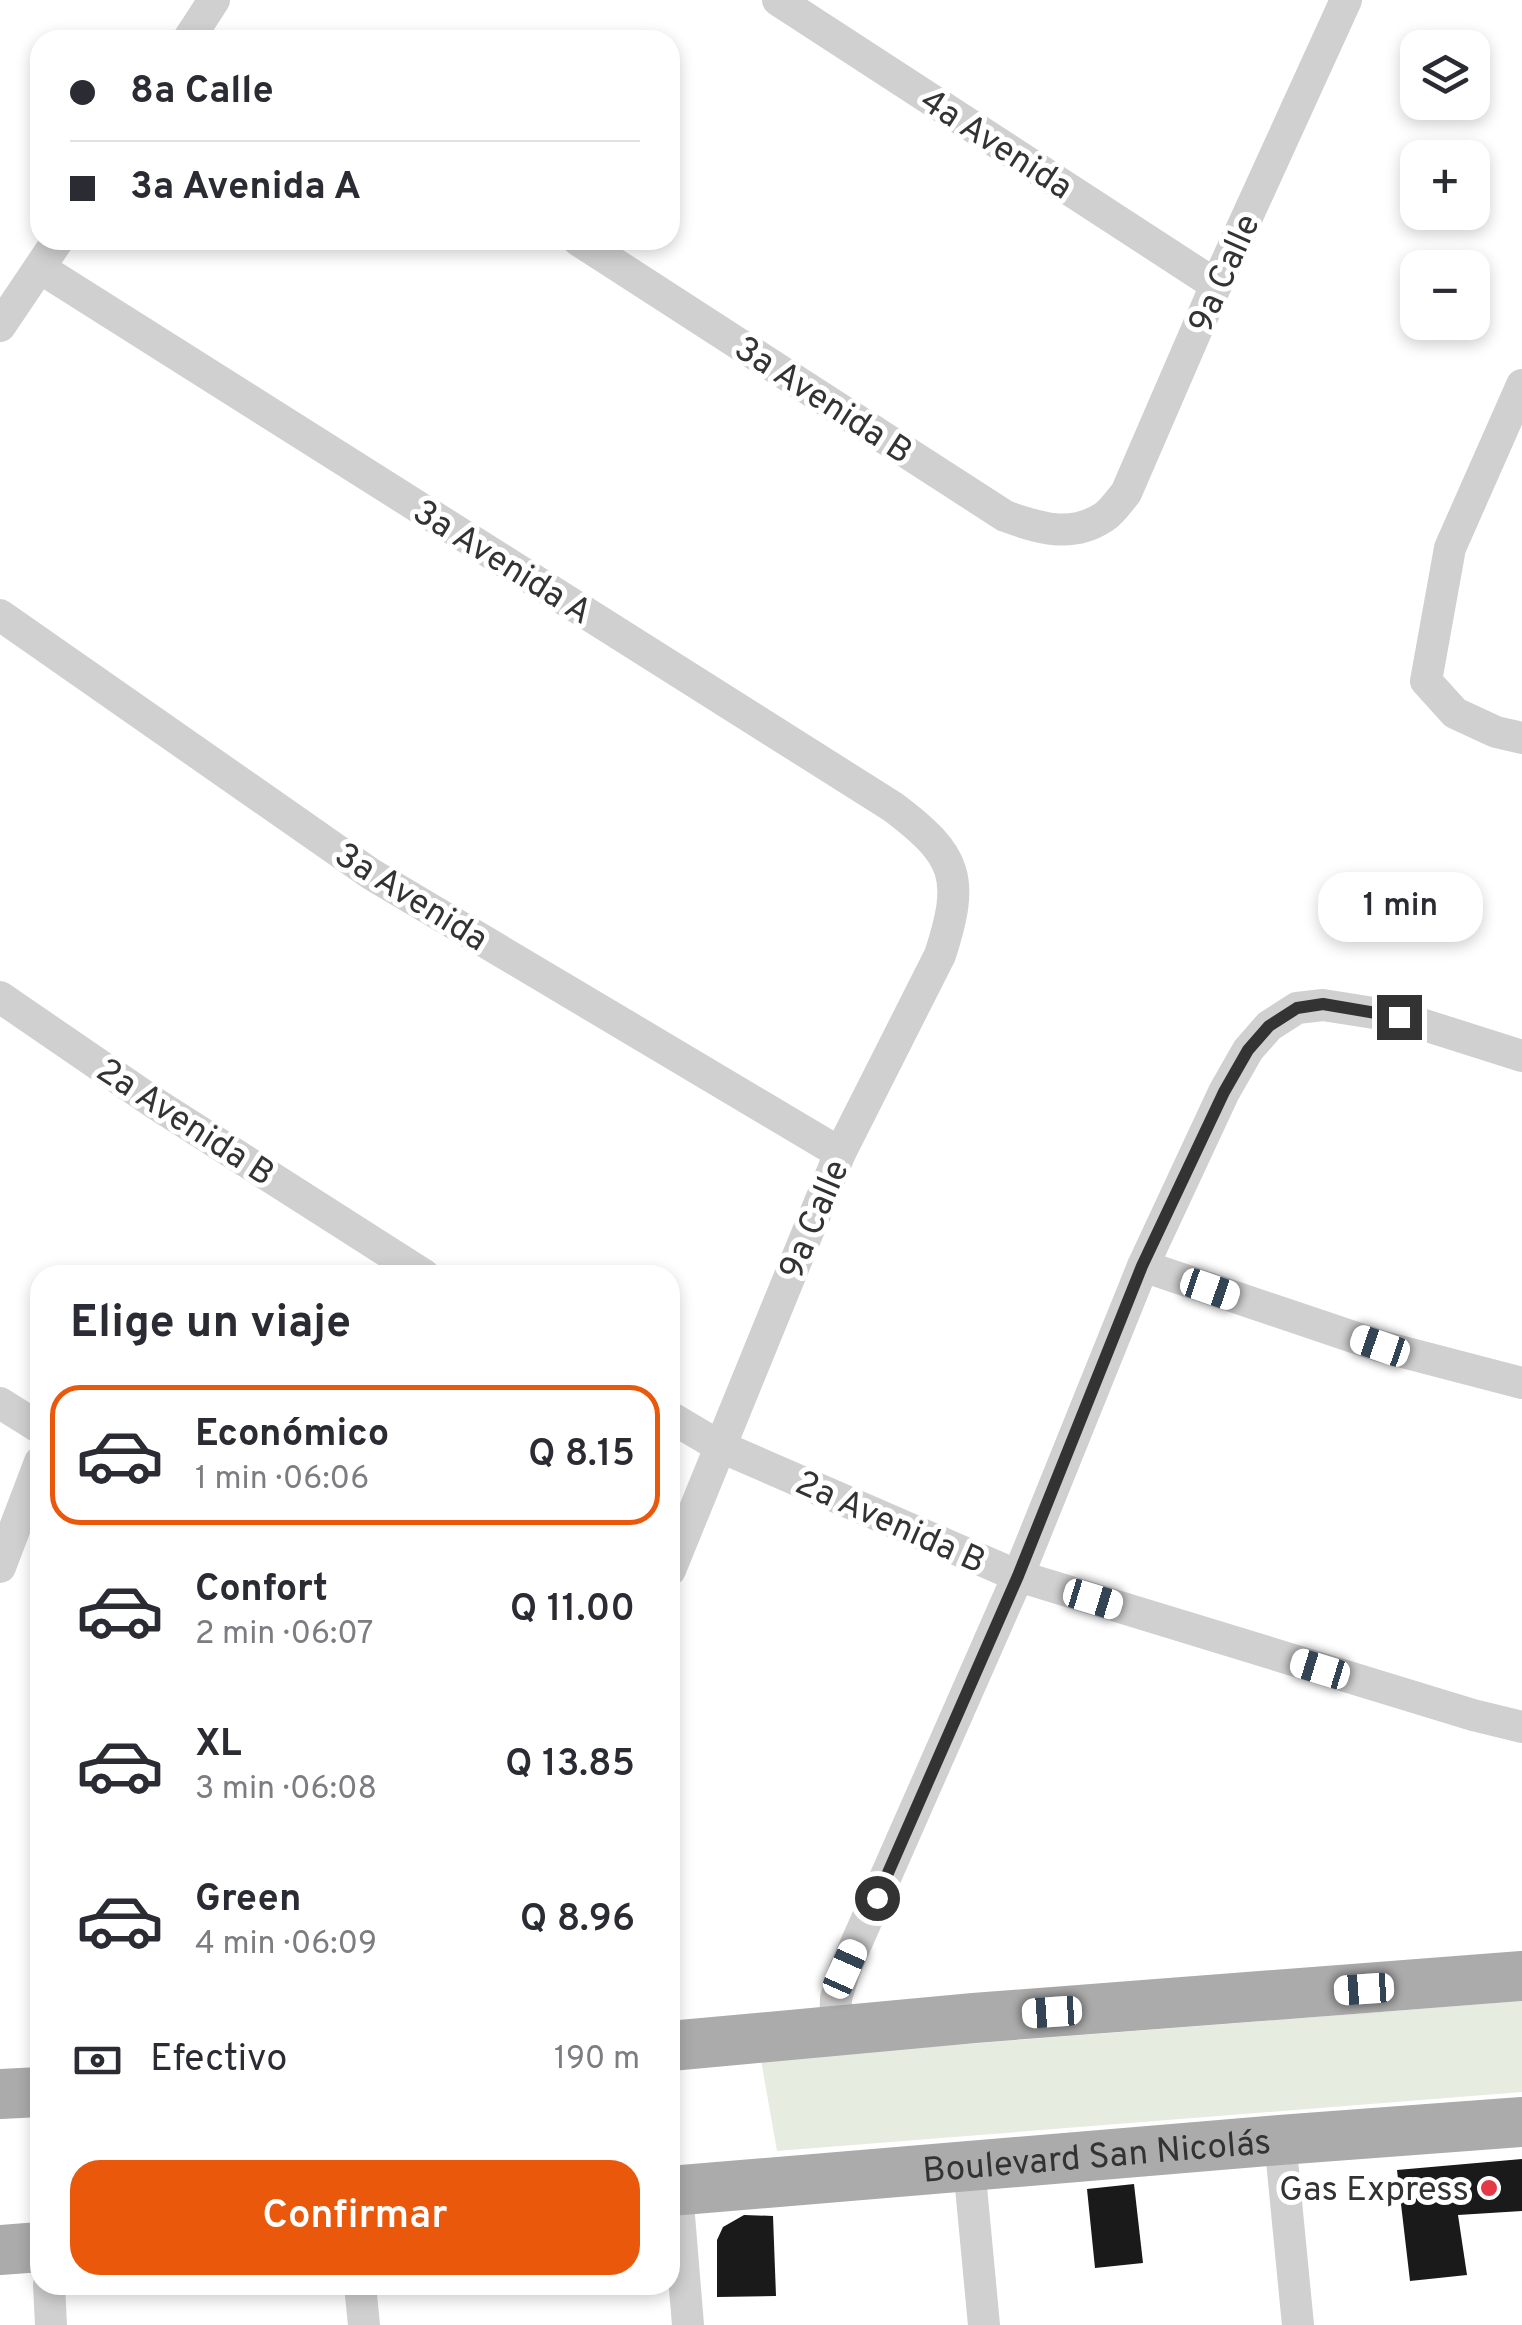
<!DOCTYPE html>
<html lang="es">
<head>
<meta charset="utf-8">
<style>
	body { margin:0; font-family:Overpass,sans-serif; background:#f2f2f3; color:#2b2b33; height:100vh; display:flex; flex-direction:column; font-size:38px; white-space:nowrap }
	* { box-sizing:border-box; margin:0 }
	p { font-size:32px; color:#7c7c81 }
	.icon { flex:none; width:55px; height:55px; fill:none; stroke:currentColor; stroke-width:2; stroke-linecap:round; stroke-linejoin:round }
	.map { position:relative; flex:1; overflow:hidden }
	.details { position:absolute; left:30px; top:1265px; width:650px; height:1030px; display:flex; flex-direction:column; background:#fff; border-radius:30px; box-shadow:0 5px 15px #0003 }
	.details>* { flex:none }
	.top-card { position:absolute; left:30px; top:30px; width:650px; height:220px; border-radius:30px; box-shadow:0 5px 15px #0003; display:grid; align-content:center; height:220px; padding:0 40px; background:#fff }
	.buttons { position:absolute; left:1400px; top:30px; display:grid; gap:20px }
	.buttons a { display:grid; place-items:center; width:90px; height:90px; border-radius:20px; background:#fff; box-shadow:0 5px 15px #0003; font-size:50px }
	.end { position:absolute; width:45px; height:45px; margin:-22px; border:12px solid #333; background:#fff; box-shadow:0 0 0 5px #fff }
	.from { border-radius:50% }
	.bubble { position:absolute; height:70px; border-radius:30px; background:#fff; box-shadow:0 5px 15px #0003; font-size:32px; font-weight:600; line-height:70px; text-align:center }
	.car { position:absolute; width:30px; height:60px; margin:-30px -15px; border-radius:12px; box-shadow:0 0 8px 2px #0007; background:linear-gradient(#fff 24%,#345 0 40%,#fff 0 76%,#345 0 86%,#fff 0) }
	.top-card b { display:flex; align-items:center; gap:35px; height:95px; font-size:38px }
	.top-card b+b { border-top:2px solid #e1e1e2 }
	.top-card i { width:25px; height:25px; background:#2b2b33 }
	ul { padding:0; list-style:none }
	li { display:flex; align-items:center; gap:30px; height:140px; margin:0 20px 15px; padding:0 20px; border:5px solid transparent; border-radius:30px }
	li div { flex:1 }
	li b { display:block; font-size:38px }
	li em { font-style:normal; font-weight:600 }
	li.active { border-color:#ea580c }
	li>.icon { width:90px; height:90px; stroke-width:1.5 }
	h2 { padding:0 40px; font-size:45px; line-height:120px }
	.pay { display:flex; align-items:center; gap:25px; height:110px; padding:0 40px; font-size:38px }
	.pay p { margin-inline-start:auto }
	.cta { display:flex; gap:20px; margin-top:auto; padding:20px 40px }
	.cta a { flex:1; height:115px; border-radius:30px; background:#ea580c; color:#fff; font-size:40px; font-weight:600; line-height:115px; text-align:center }
	.map>svg:first-child { display:block }
	.green { fill:#e6ecdf }
	.building { fill:#1a1a1a }
	.lines { fill:none; stroke-linecap:round; stroke-linejoin:round }
	.minor { stroke:#d0d0d0; stroke-width:32 }
	.primary { stroke:#ababab; stroke-width:50 }
	.route { stroke:#333; stroke-width:12 }
	.poi-dot { fill:#e63946; stroke:#fff; stroke-width:4 }
	.labels { text-anchor:middle; stroke-width:10; stroke-linejoin:round; paint-order:stroke }
	.street-label { font-size:35px; fill:#333; stroke:#fff }
	.poi-label { font-size:35px; fill:#333; stroke:#fff; text-anchor:end }
</style>
</head>
<body>
<div class="map">
<svg width="1522" height="2325" viewBox="0 0 1522 2325">
	<rect width="100%" height="100%" fill="#fff"/>
	<polygon class="green" points="1522,2001 1522,2092 777,2151 761,2060"/>
	<g class="building">
		<polygon points="1522,2159 1522,2211 1458,2215 1467,2275 1410,2281 1397,2170"/>
		<polygon points="1134,2184 1143,2263 1095,2268 1087,2189"/>
		<polygon points="744,2215 773,2216 776,2296 717,2297 717,2240 723,2227"/>
	</g>
	<g class="lines">
		<g class="minor">
			<polyline points="778,0 1216,285"/>
			<polyline points="188,40 214,0"/>
			<path d="M 578,240 L 1005,516 C 1039,528 1071,539 1104,517 C 1113,511 1119,501 1126,493 L 1216,285 L 1346,0"/>
			<path d="M 40,268 L 893,807 C 958,856 965,878 940,955 L 840,1153 L 670,1570"/>
			<polyline points="0,326 58,240"/>
			<polyline points="1522,385 1450,548 1426,681 1455,713 1496,732 1522,738"/>
			<polyline points="0,615 371,874 840,1153"/>
			<polyline points="0,997 156,1104 424,1275"/>
			<polyline points="1143,1266 1380,1346 1522,1383"/>
			<polyline points="0,1403 40,1428"/>
			<polyline points="670,1417 719,1446 1018,1576 1473,1715 1522,1727"/>
			<polyline points="0,1567 40,1462"/>
			<polyline points="835,2031 836,1998 845,1969 1018,1576 1143,1266 1224,1092 1248,1050 1269,1026 1297,1008 1323,1005 1399,1017 1522,1056"/>
			<polyline points="1280,2140 1298,2325"/>
			<polyline points="969,2166 984,2325"/>
			<polyline points="677,2191 688,2325"/>
			<polyline points="49,2285 51,2325"/>
			<polyline points="360,2285 364,2325"/>
		</g>
		<g class="primary">
			<polyline points="670,2046 974,2018 1522,1976"/>
			<polyline points="0,2094 40,2092"/>
			<path id="s1" d="M 670,2191 L 1280,2140 L 1522,2122"/>
			<polyline points="0,2250 40,2247"/>
		</g>
	</g>
	<g class="lines">
		<polyline class="route" points="877,1898 1018,1576 1142,1266 1224,1092 1248,1050 1269,1026 1297,1008 1323,1004 1399,1017"/>
	</g>
	<circle class="poi-dot" cx="1489" cy="2188" r="10"/>
	<g class="labels">
		<g class="street-label">
			<text transform="translate(997 143) rotate(33)" y="12">4a Avenida</text>
			<text transform="translate(1223 273) rotate(-66)" y="12">9a Calle</text>
			<text transform="translate(824 399) rotate(33)" y="12">3a Avenida B</text>
			<text transform="translate(503 561) rotate(32)" y="12">3a Avenida A</text>
			<text transform="translate(412 896) rotate(32)" y="12">3a Avenida</text>
			<text transform="translate(186 1121) rotate(33)" y="12">2a Avenida B</text>
			<text transform="translate(813 1219) rotate(-67)" y="12">9a Calle</text>
			<text transform="translate(891 1521) rotate(24)" y="12">2a Avenida B</text>
			<text dy="12" stroke="none"><textPath href="#s1" startOffset="428">Boulevard San Nicolás</textPath></text>
		</g>
		<g class="poi-label">
			<text x="1469" y="2200">Gas Express</text>
		</g>
	</g>
</svg>
<div class="buttons">
<a><svg class="icon" aria-label="layers" viewBox="0 0 24 24"><path d="M12 4l9 5-9 5-9-5zM3 14l9 5 9-5"/></svg></a>
<a>+</a>
<a>−</a>
</div>
<i class="end from" style="left:877px;top:1898px"></i>
<i class="end" style="left:1399px;top:1017px"></i>
<div class="bubble" style="left:1318px;top:872px;width:165px">1 min</div>
<i class="car" style="left:1210px;top:1289px;rotate:109deg"></i>
<i class="car" style="left:1380px;top:1346px;rotate:289deg"></i>
<i class="car" style="left:1093px;top:1599px;rotate:107deg"></i>
<i class="car" style="left:1320px;top:1669px;rotate:287deg"></i>
<i class="car" style="left:845px;top:1969px;rotate:24deg"></i>
<i class="car" style="left:1364px;top:1989px;rotate:266deg"></i>
<i class="car" style="left:1052px;top:2012px;rotate:266deg"></i>
<div class="top-card">
<b><i class="from"></i>8a Calle</b>
<b><i></i>3a Avenida A</b>
</div>
<section class="details">
<h2>Elige un viaje</h2>
<ul>
<li class="active"><svg class="icon" aria-label="car" viewBox="0 0 24 24"><path d="M5 17H2v-5l4-1 3-4h7l3 4 3 1v5h-3M9 17h6M6 11h13"/><circle cx="7" cy="17" r="2"/><circle cx="17" cy="17" r="2"/></svg><div><b>Económico</b><p>1 min · 06:06</p></div><em>Q 8.15</em></li>
<li><svg class="icon" aria-label="car" viewBox="0 0 24 24"><path d="M5 17H2v-5l4-1 3-4h7l3 4 3 1v5h-3M9 17h6M6 11h13"/><circle cx="7" cy="17" r="2"/><circle cx="17" cy="17" r="2"/></svg><div><b>Confort</b><p>2 min · 06:07</p></div><em>Q 11.00</em></li>
<li><svg class="icon" aria-label="car" viewBox="0 0 24 24"><path d="M5 17H2v-5l4-1 3-4h7l3 4 3 1v5h-3M9 17h6M6 11h13"/><circle cx="7" cy="17" r="2"/><circle cx="17" cy="17" r="2"/></svg><div><b>XL</b><p>3 min · 06:08</p></div><em>Q 13.85</em></li>
<li><svg class="icon" aria-label="car" viewBox="0 0 24 24"><path d="M5 17H2v-5l4-1 3-4h7l3 4 3 1v5h-3M9 17h6M6 11h13"/><circle cx="7" cy="17" r="2"/><circle cx="17" cy="17" r="2"/></svg><div><b>Green</b><p>4 min · 06:09</p></div><em>Q 8.96</em></li>
</ul>
<div class="pay"><svg class="icon" aria-label="cash" viewBox="0 0 24 24"><path d="M3 7h18v10H3z"/><circle cx="12" cy="12" r="2"/></svg>Efectivo<p>190 m</p></div>
<div class="cta"><a>Confirmar</a></div>
</section>
</div>
</body>
</html>
